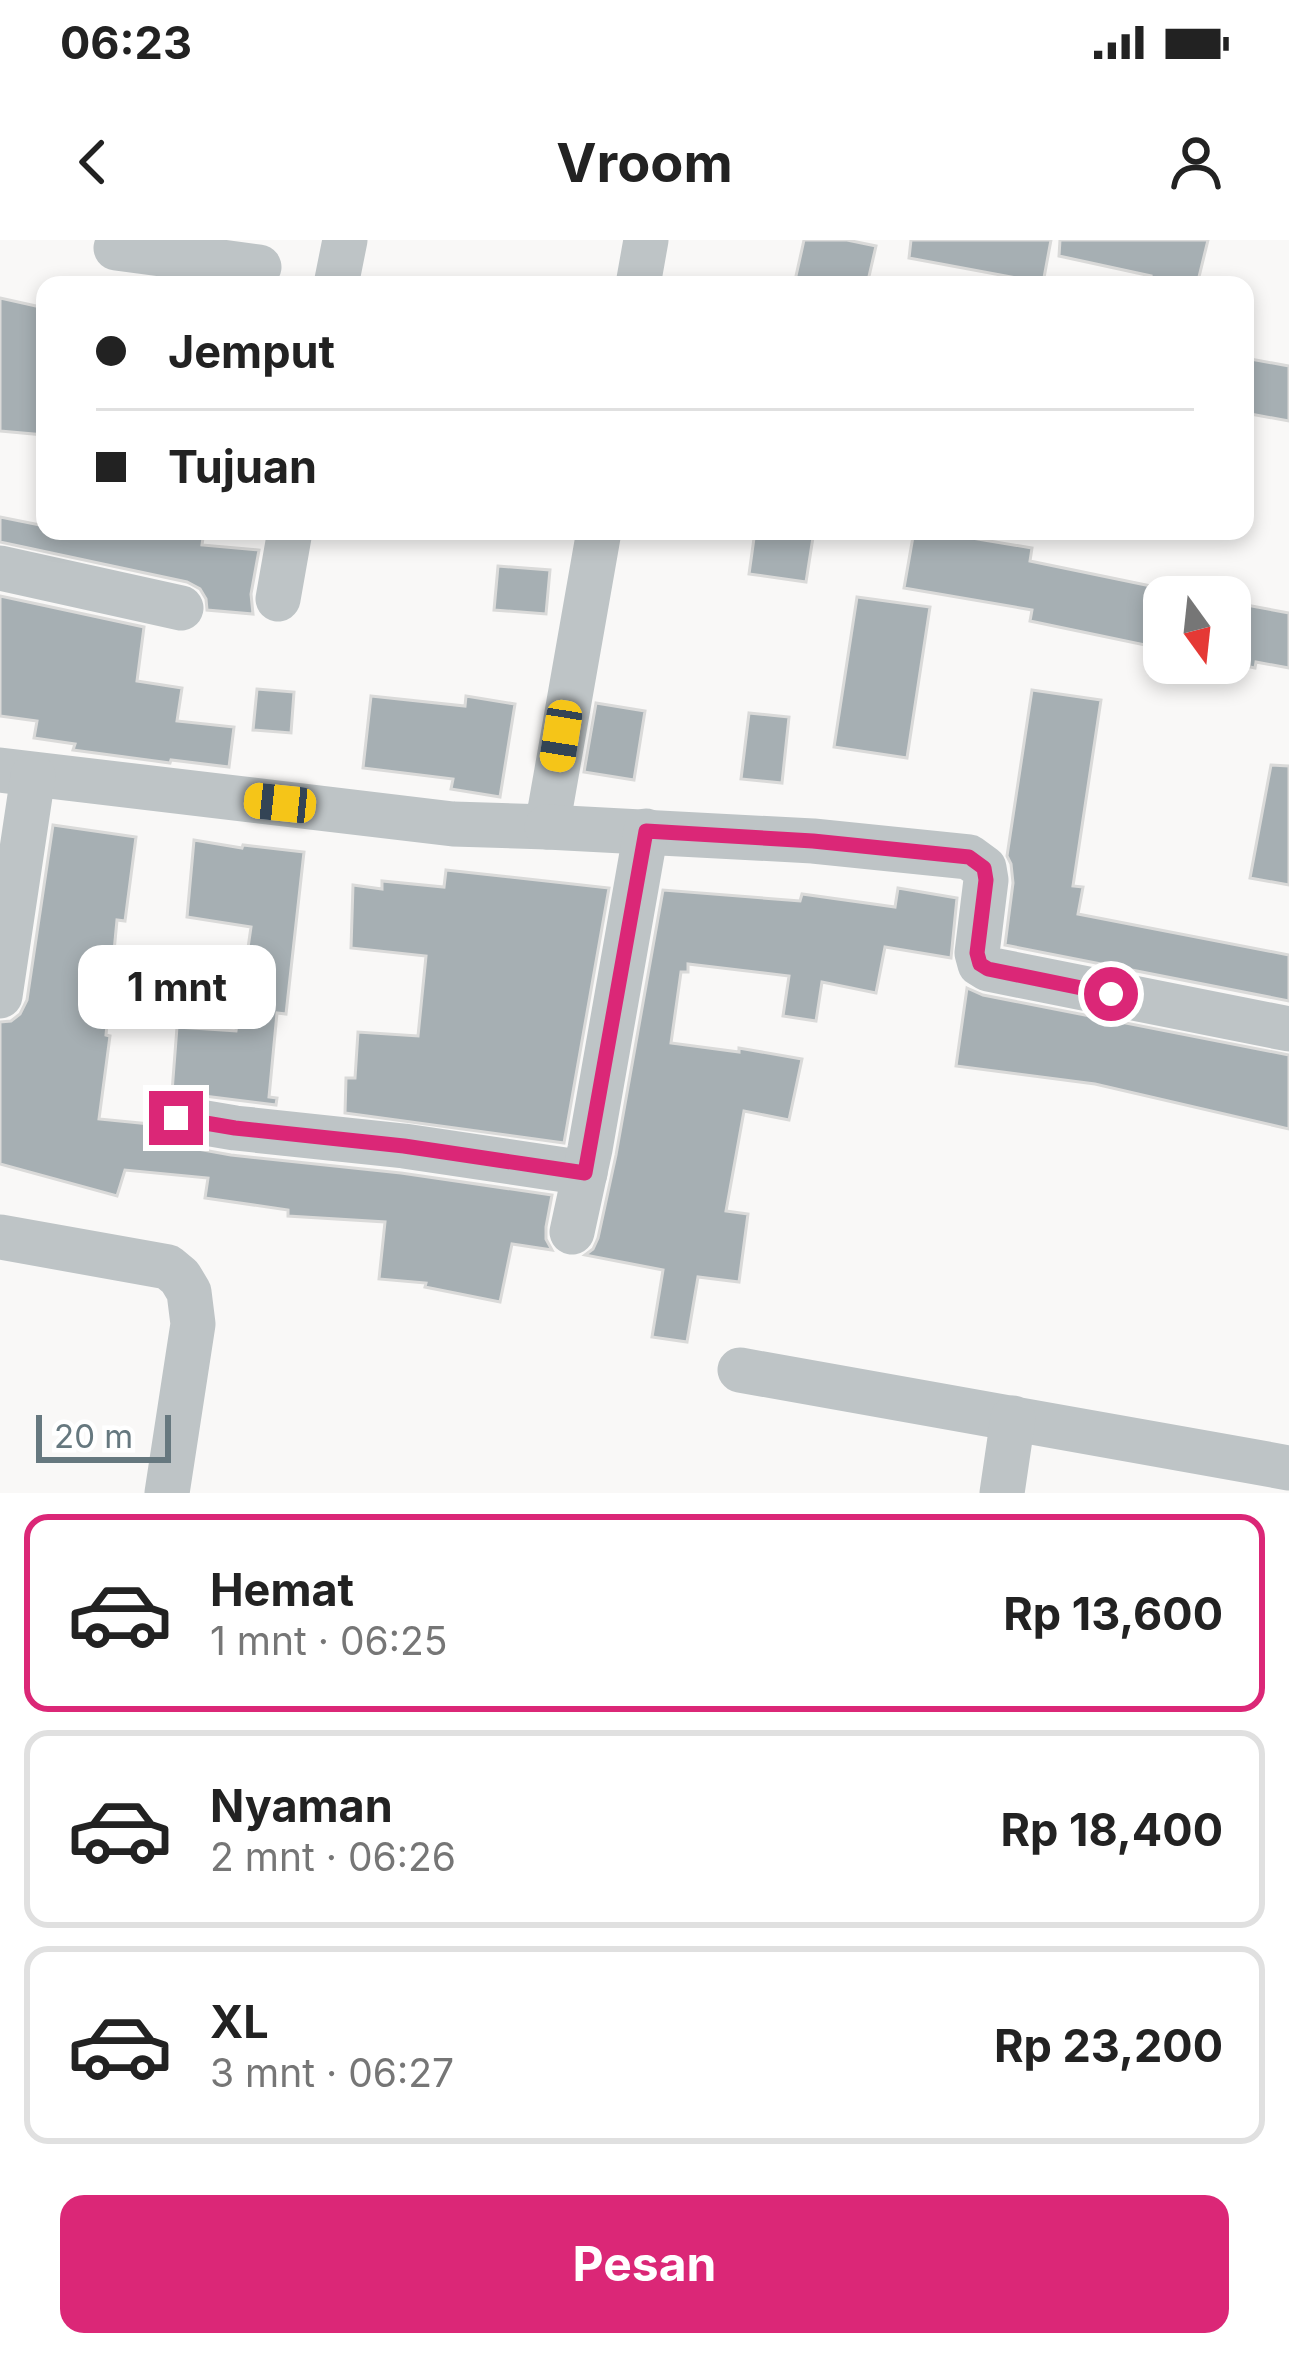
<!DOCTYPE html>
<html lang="id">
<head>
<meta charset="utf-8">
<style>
	body { margin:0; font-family:Inter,sans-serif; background:#f2f2f2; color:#222; height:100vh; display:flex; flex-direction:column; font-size:45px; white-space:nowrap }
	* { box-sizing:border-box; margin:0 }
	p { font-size:39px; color:#767676 }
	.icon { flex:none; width:66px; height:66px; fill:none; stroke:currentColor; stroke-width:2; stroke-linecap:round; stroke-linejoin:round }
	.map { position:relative; height:1253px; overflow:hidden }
	.side { display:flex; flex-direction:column; background:#fff; flex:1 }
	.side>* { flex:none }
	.top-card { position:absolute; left:36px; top:36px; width:1218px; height:264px; border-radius:24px; box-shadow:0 6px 18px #0003; display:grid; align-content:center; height:264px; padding:0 60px; background:#fff }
	.needle { width:78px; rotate:165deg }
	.controls { position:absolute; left:1143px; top:336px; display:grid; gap:24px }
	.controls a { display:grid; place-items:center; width:108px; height:108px; border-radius:24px; background:#fff; box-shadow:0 6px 18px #0003; font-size:60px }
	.scale { position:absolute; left:36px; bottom:30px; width:135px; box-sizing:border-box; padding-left:12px; border:6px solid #66787f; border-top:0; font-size:33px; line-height:42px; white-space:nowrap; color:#66787f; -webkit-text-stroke:9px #fff; paint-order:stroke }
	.end { position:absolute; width:54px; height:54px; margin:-27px; border:15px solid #db2777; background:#fff; box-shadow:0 0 0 6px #fff }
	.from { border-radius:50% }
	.bubble { position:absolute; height:84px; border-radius:24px; background:#fff; box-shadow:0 6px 18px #0003; font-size:39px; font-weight:700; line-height:84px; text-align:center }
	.car { position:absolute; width:36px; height:72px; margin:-36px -18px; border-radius:15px; box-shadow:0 0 9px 3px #0007; background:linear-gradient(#f5c518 24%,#345 0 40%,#f5c518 0 76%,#345 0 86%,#f5c518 0) }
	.top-card b { display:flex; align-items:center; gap:42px; height:114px; font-size:45px }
	.top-card b+b { border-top:3px solid #e0e0e0 }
	.top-card i { width:30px; height:30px; background:#222 }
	ul { padding:21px 0 0; list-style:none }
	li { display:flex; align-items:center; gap:36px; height:198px; margin:0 24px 18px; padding:0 36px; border:6px solid #e0e0e0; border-radius:24px }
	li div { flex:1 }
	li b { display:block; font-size:45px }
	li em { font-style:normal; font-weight:700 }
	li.on { border-color:#db2777 }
	li>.icon { width:108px; height:108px; stroke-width:1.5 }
	.primary-button { display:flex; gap:24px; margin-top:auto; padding:24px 60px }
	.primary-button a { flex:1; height:138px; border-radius:24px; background:#db2777; color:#fff; font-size:48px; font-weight:700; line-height:138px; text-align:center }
	.status { display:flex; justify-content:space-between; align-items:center; height:84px; padding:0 60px; background:#fff; direction:ltr }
	.status svg { height:33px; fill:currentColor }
	header { display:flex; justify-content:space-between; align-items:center; height:156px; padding:0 60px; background:#fff; font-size:54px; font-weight:700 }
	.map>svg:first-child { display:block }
	.building { fill:#a6afb3; stroke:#dadad9; stroke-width:3 }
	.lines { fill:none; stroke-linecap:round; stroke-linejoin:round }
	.street { stroke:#bec4c6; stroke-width:45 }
	.route { stroke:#db2777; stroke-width:15 }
</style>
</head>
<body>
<div class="status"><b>06:23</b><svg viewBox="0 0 49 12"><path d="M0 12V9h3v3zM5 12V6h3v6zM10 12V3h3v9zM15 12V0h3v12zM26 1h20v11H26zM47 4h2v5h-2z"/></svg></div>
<header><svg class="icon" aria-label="back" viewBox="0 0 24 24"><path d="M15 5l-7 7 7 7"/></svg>Vroom<svg class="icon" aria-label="person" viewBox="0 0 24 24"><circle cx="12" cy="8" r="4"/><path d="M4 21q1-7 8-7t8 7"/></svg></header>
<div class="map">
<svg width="1289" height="1253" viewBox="0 0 1289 1253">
	<rect width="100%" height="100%" fill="#f9f8f7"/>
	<g class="building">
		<polygon points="804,0 847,0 876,6 867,45 794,45"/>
		<polygon points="911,0 1051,0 1043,43 909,18"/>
		<polygon points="1060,0 1208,0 1197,45 1149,45 1151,36 1059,16"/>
		<polygon points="0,58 45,68 45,195 0,191"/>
		<polygon points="1245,118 1289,126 1289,181 1245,173"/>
		<polygon points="0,277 45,286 45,291 204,291 202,305 259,310 251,354 253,374 207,370 206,359 200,349 187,342 0,302"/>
		<polygon points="755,291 814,291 806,342 749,334"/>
		<polygon points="914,291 930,291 1032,308 1030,321 1204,357 1164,357 1164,409 1030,381 1032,370 904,348"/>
		<polygon points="498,326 550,330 546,374 494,370"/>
		<polygon points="0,356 144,387 137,441 182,448 177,481 234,487 229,527 171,520 170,523 73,510 75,504 34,498 37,481 0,476"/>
		<polygon points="857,357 930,367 907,518 834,507"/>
		<polygon points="1230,362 1289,373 1289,428 1256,422 1255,428 1230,423"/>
		<polygon points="257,449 294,452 291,493 253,490"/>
		<polygon points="1032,450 1101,460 1073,646 1083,647 1078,674 1289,715 1289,761 1005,705 1013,643 1011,624 1007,616"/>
		<polygon points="371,456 465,466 466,456 515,464 500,557 451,549 453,539 363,528"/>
		<polygon points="596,463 645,471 634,540 584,532"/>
		<polygon points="749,473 789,477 782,543 741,539"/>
		<polygon points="1271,525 1289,526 1289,645 1250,638"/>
		<polygon points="53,585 136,597 125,681 117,680 106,795 110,796 99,879 150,884 158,898 170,904 231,915 401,933 552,955 546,987 546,999 552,1010 512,1004 500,1062 425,1047 426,1043 379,1039 385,982 288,976 288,970 205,958 208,938 125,930 117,956 0,924 0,782 11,781 20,774 27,760"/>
		<polygon points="194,600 242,608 243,605 304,612 286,774 277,773 269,857 277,858 276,865 172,852 177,787 236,791 251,687 187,677"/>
		<polygon points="446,630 609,648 564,903 345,873 346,838 355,838 358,792 418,796 426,716 351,708 353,645 382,649 382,641 444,647"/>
		<polygon points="898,648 957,658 951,718 885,707 876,753 822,742 816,781 783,776 789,736 688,724 688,732 681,732 671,803 739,812 739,808 802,819 789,880 744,871 726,971 748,974 739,1042 698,1037 687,1102 652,1097 663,1030 585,1015 593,1009 598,998 616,915 663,650 800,661 802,654 895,667"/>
		<polygon points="967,748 983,755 1289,815 1289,889 1095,844 956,826"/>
	</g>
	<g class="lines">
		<g class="street">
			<polyline points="116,8 259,27"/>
			<polyline points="336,45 345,0"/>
			<polyline points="638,45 646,0"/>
			<polyline points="0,328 181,368"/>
			<polyline points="278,359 290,291"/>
			<polyline points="0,530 453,584 547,587 599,291"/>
			<polyline points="547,587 813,601 969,617 984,628 986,640 977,713 980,724 988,729 1289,789"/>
			<polyline points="0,756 33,536"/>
			<polyline points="176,878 235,888 404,906 585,933"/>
			<polyline points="572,992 590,909 646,591"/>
			<polyline points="0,997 168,1027 180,1037 189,1052 193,1084 167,1253"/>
			<polyline points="740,1130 1289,1228"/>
			<polyline points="1002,1253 1013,1178"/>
		</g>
	</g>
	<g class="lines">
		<polyline class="route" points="176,878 235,888 404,906 585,933 646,591 813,601 969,617 984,628 986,640 977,713 980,724 988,729 1111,754"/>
	</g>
</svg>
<div class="controls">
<a><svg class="needle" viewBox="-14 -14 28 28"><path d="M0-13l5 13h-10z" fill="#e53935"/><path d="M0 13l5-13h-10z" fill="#767676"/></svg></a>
</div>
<div class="scale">20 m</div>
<i class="end from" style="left:1111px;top:754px"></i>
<i class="end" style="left:176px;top:878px"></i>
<div class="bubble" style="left:78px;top:705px;width:198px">1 mnt</div>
<i class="car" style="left:561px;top:496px;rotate:189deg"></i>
<i class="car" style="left:280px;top:563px;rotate:276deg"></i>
<div class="top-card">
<b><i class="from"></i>Jemput</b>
<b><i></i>Tujuan</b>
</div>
</div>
<section class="side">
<ul>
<li class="on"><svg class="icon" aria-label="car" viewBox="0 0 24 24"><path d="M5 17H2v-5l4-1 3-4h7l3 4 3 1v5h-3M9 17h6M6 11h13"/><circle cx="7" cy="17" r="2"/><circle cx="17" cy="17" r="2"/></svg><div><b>Hemat</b><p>1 mnt · 06:25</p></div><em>Rp 13,600</em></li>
<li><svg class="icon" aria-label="car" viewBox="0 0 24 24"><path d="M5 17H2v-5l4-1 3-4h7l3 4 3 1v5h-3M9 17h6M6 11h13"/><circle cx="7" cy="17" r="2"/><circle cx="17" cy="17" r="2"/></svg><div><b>Nyaman</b><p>2 mnt · 06:26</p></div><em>Rp 18,400</em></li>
<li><svg class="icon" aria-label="car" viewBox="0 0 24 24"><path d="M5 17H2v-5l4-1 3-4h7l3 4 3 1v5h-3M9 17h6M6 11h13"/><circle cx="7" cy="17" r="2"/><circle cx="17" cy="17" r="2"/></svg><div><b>XL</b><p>3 mnt · 06:27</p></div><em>Rp 23,200</em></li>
</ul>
<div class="primary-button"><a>Pesan</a></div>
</section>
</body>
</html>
